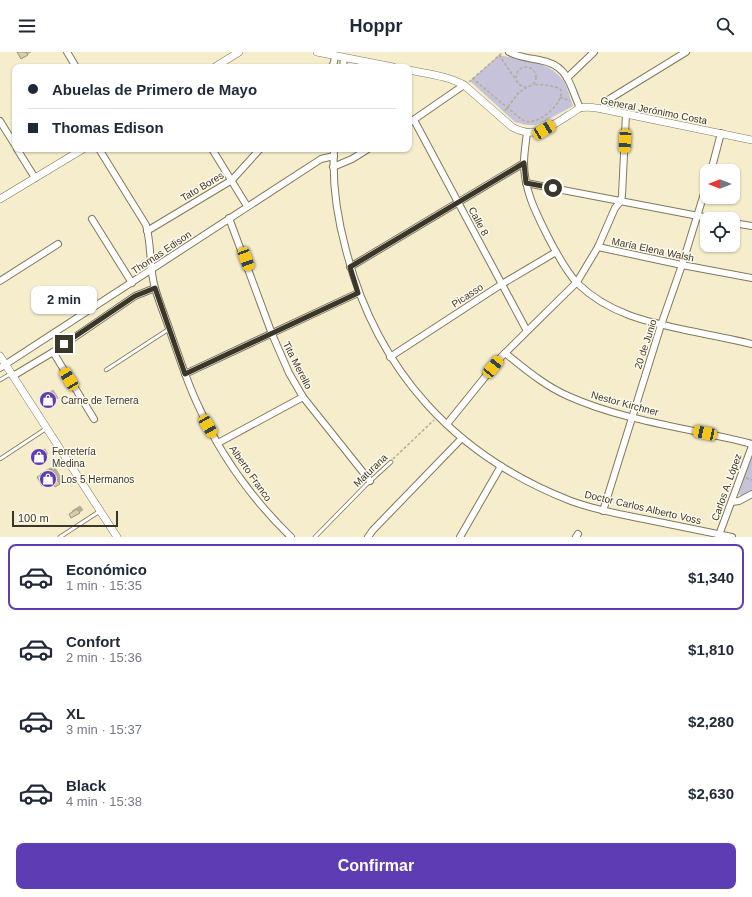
<!DOCTYPE html>
<html lang="es">
<head>
<meta charset="utf-8">
<style>
	body { margin:0; font-family:Arial,sans-serif; background:#f2f2f3; color:#1f2937; height:100vh; display:flex; flex-direction:column; font-size:15px; white-space:nowrap }
	* { box-sizing:border-box; margin:0 }
	p { font-size:13px; color:#747a83 }
	.icon { flex:none; width:22px; height:22px; fill:none; stroke:currentColor; stroke-width:2; stroke-linecap:round; stroke-linejoin:round }
	.map { position:relative; height:485px; overflow:hidden }
	.drawer { display:flex; flex-direction:column; background:#fff; flex:1 }
	.drawer>* { flex:none }
	.guide { position:absolute; left:12px; top:12px; width:400px; height:88px; border-radius:8px; box-shadow:0 1px 3px #0004; display:grid; align-content:center; height:88px; padding:0 16px; background:#fff }
	.needle { width:26px; rotate:270deg }
	.controls { position:absolute; left:700px; top:112px; display:grid; gap:8px }
	.controls a { display:grid; place-items:center; width:40px; height:40px; border-radius:8px; background:#fff; box-shadow:0 1px 3px #0004; font-size:20px }
	.scale { position:absolute; left:12px; bottom:10px; width:106px; box-sizing:border-box; padding-left:4px; border:2px solid #3a372a; border-top:0; font-size:11px; line-height:14px; white-space:nowrap; color:#3a372a; -webkit-text-stroke:3px #fefaed; paint-order:stroke }
	.end { position:absolute; width:18px; height:18px; margin:-9px; border:5px solid #3a372a; background:#fff; box-shadow:0 0 0 2px #fff }
	.from { border-radius:50% }
	.bubble { position:absolute; height:28px; border-radius:8px; background:#fff; box-shadow:0 1px 3px #0004; font-size:13px; font-weight:800; line-height:28px; text-align:center }
	.car { position:absolute; width:12px; height:24px; margin:-12px -6px; border-radius:5px; box-shadow:0 0 3px 1px #0007; background:linear-gradient(#f5c518 24%,#345 0 40%,#f5c518 0 76%,#345 0 86%,#f5c518 0) }
	.guide b { display:flex; align-items:center; gap:14px; height:38px; font-size:15px }
	.guide b+b { border-top:1px solid #e0e1e3 }
	.guide i { width:10px; height:10px; background:#1f2937 }
	ul { padding:7px 0 0; list-style:none }
	li { display:flex; align-items:center; gap:12px; height:66px; margin:0 8px 6px; padding:0 8px; border:2px solid transparent; border-radius:8px }
	li div { flex:1 }
	li b { display:block; font-size:15px }
	li em { font-style:normal; font-weight:800 }
	li.selected { border-color:#5e3cb4 }
	li>.icon { width:36px; height:36px; stroke-width:1.5 }
	.action { display:flex; gap:8px; margin-top:auto; padding:8px 16px }
	.action a { flex:1; height:46px; border-radius:8px; background:#5e3cb4; color:#fff; font-size:16px; font-weight:800; line-height:46px; text-align:center }
	header { display:flex; justify-content:space-between; align-items:center; height:52px; padding:0 16px; background:#fff; font-size:18px; font-weight:800 }
	.map>svg:first-child { display:block }
	.green { fill:#c5c2da }
	.building { fill:#d4ccab; stroke:#9d9576; filter:url(#shadow) }
	.lines { fill:none; stroke-linecap:round; stroke-linejoin:round }
	.service-casing { stroke:#81795b; stroke-width:4.5 }
	.minor-casing { stroke:#81795b; stroke-width:8 }
	.tertiary-casing { stroke:#81795b; stroke-width:8 }
	.path { stroke:#b4ad93; stroke-width:1.5; stroke-dasharray:3 2; stroke-linecap:butt }
	.service { stroke:#fff; stroke-width:3 }
	.minor { stroke:#fff; stroke-width:6 }
	.tertiary { stroke:#fff; stroke-width:7 }
	.route { stroke:#3a372a; stroke-width:5 }
	.labels { text-anchor:middle; stroke-width:3; stroke-linejoin:round; paint-order:stroke }
	.street-label { font-size:10px; fill:#3a372a; stroke:#fefaed }
	.poi-label { font-size:10px; fill:#3a372a; stroke:#fefaed; text-anchor:start }
</style>
</head>
<body>
<header><svg class="icon" aria-label="menu" viewBox="0 0 24 24"><path d="M4 6h16M4 12h16M4 18h16"/></svg>Hoppr<svg class="icon" aria-label="search" viewBox="0 0 24 24"><circle cx="10" cy="10" r="6"/><path d="M15 15l6 6"/></svg></header>
<div class="map">
<svg width="752" height="485" viewBox="0 0 752 485">
	<defs>
		<filter id="shadow"><feDropShadow dx="3" dy="-3" stdDeviation="0" flood-color="#0004"/></filter>
	</defs>
	<rect width="100%" height="100%" fill="#f6edcc"/>
	<g class="green">
		<path d="M 499,3 C 521,8 551,9 564,30 C 568,37 570,46 573,54 L 545,69 L 535,73 L 527,73 L 515,70 L 470,29 Z"/>
		<polygon points="752,400 752,437 741,444 739,442"/>
	</g>
	<g class="building">
		<polygon points="17,0 26,0 28,3 21,7"/>
		<polygon points="50,341 55,349 45,355 40,347"/>
		<polygon points="42,400 45,405 36,411 32,405"/>
		<polygon points="51,417 60,432 55,435 51,428 42,434 37,425"/>
		<polygon points="77,457 80,461 71,466 69,462"/>
	</g>
	<g class="lines">
		<g class="service-casing">
			<g id="service">
				<polyline points="106,318 169,277"/>
				<polyline points="0,328 10,322"/>
				<polyline points="0,407 47,376"/>
				<polyline points="60,485 100,459"/>
				<polyline points="315,485 367,432 391,410"/>
			</g>
		</g>
		<g class="minor-casing">
			<g id="minor">
				<polyline points="67,0 76,15"/>
				<path d="M 509,0 C 518,5 528,6 539,8 C 569,13 569,32 580,56"/>
				<polyline points="332,15 334,10 335,4"/>
				<polyline points="343,15 344,6"/>
				<polyline points="567,26 594,0"/>
				<polyline points="602,57 607,49 611,46 686,0"/>
				<polyline points="414,68 527,279"/>
				<polyline points="0,69 15,93"/>
				<polyline points="409,71 464,33"/>
				<path d="M 527,80 C 526,90 524,101 524,111 C 524,138 536,161 548,185 C 556,200 565,218 577,231 C 609,262 647,270 690,279 C 710,283 731,287 752,292"/>
				<polyline points="17,97 35,126"/>
				<path d="M 99,97 L 146,173 C 152,194 149,216 155,236 C 160,253 167,269 172,285 C 180,307 187,330 197,351 C 219,401 252,447 291,485"/>
				<polyline points="212,97 247,154"/>
				<path d="M 334,97 C 332,132 337,165 346,198 C 377,319 455,404 571,449 C 595,458 619,462 644,467 C 673,473 703,479 732,485"/>
				<polyline points="333,115 352,107 368,97"/>
				<polyline points="711,119 721,81"/>
				<polyline points="526,131 714,167"/>
				<polyline points="229,166 272,282 289,321 303,345 370,429"/>
				<polyline points="92,167 132,231"/>
				<polyline points="733,171 752,174"/>
				<polyline points="147,179 232,128 260,97"/>
				<polyline points="598,195 682,213 752,226"/>
				<polyline points="350,215 524,111"/>
				<polyline points="0,229 58,192"/>
				<polyline points="53,300 94,367"/>
				<path d="M 505,301 C 525,317 545,334 568,344 C 626,370 691,376 752,392"/>
				<polyline points="390,305 502,232 556,200"/>
				<polyline points="0,316 321,107 334,104"/>
				<polyline points="185,322 358,241"/>
				<polyline points="13,324 53,300 135,244 155,236"/>
				<polyline points="447,372 502,304 577,230 598,195 615,156 621,149 622,143 626,62"/>
				<polyline points="218,391 303,345"/>
				<polyline points="732,450 739,449 752,442"/>
				<polyline points="603,459 661,273 682,213 707,132"/>
				<polyline points="719,483 752,394"/>
				<polyline points="368,485 373,478 462,386"/>
				<polyline points="460,485 501,414"/>
				<polyline points="576,485 578,482"/>
			</g>
		</g>
		<g class="tertiary-casing">
			<g id="tertiary">
				<polyline points="317,0 393,15"/>
				<polyline points="215,15 239,0"/>
				<path d="M 409,18 C 428,22 448,24 464,33 L 512,75 C 536,88 549,75 569,63 C 573,61 577,57 580,56 C 587,54 596,56 602,57 L 752,88"/>
				<polyline points="0,147 83,97"/>
				<polyline points="0,304 117,485"/>
			</g>
		</g>
		<g class="path">
			<polyline points="499,3 516,28"/>
			<circle cx="526" cy="25" r="10"/>
			<path d="M 472,26 L 521,67 C 536,79 568,47 560,37 C 558,35 554,35 551,34 C 545,33 539,32 533,33"/>
			<polyline points="469,30 502,1"/>
			<polyline points="560,45 570,49"/>
			<polyline points="505,59 519,40 526,36"/>
			<polyline points="393,407 434,368"/>
			<polyline points="746,426 752,428"/>
		</g>
		<use href="#service" class="service"/>
		<use href="#minor" class="minor"/>
		<use href="#tertiary" class="tertiary"/>
	</g>
	<g class="lines">
		<polyline class="route" points="64,292 135,244 155,236 185,322 358,241 350,215 524,111 526,131 553,136"/>
	</g>
	<defs>
		<g id="shop-disc" transform="scale(0.9)"><circle r="9.5" fill="#5e3cb4" stroke="#fefaed"/><path d="M-5-2.5h2.3a2.7 3.5 0 0 1 5.4 0H5L5.5 6h-11ZM-1.5-2.5h3a1.5 2.3 0 0 0-3 0Z" fill="#fff"/></g>
	</defs>
	<g fill-rule="evenodd">
		<use href="#shop-disc" x="48" y="348"/>
		<use href="#shop-disc" x="39" y="405"/>
		<use href="#shop-disc" x="48" y="427"/>
	</g>
	<g class="labels">
		<g class="street-label">
			<text transform="translate(654 58) rotate(11)" y="4">General Jerónimo Costa</text>
			<text transform="translate(202 134) rotate(-31)" y="4">Tato Bores</text>
			<text transform="translate(479 169) rotate(62)" y="4">Calle 8</text>
			<text transform="translate(653 197) rotate(12)" y="4">María Elena Walsh</text>
			<text transform="translate(161 200) rotate(-34)" y="4">Thomas Edison</text>
			<text transform="translate(467 243) rotate(-33)" y="4">Picasso</text>
			<text transform="translate(645 292) rotate(-72)" y="4">20 de Junio</text>
			<text transform="translate(298 313) rotate(63)" y="4">Tita Merello</text>
			<text transform="translate(625 351) rotate(15)" y="4">Nestor Kirchner</text>
			<text transform="translate(370 418) rotate(-44)" y="4">Maturana</text>
			<text transform="translate(251 421) rotate(55)" y="4">Alberto Franco</text>
			<text transform="translate(726 435) rotate(-70)" y="4">Carlos A. López</text>
			<text transform="translate(643 455) rotate(13)" y="4">Doctor Carlos Alberto Voss</text>
		</g>
		<g class="poi-label">
			<text x="61" y="352">Carne de Ternera</text>
			<text x="52" y="403">Ferretería<tspan x="52" dy="12">Medina</tspan></text>
			<text x="61" y="431">Los 5 Hermanos</text>
		</g>
	</g>
</svg>
<div class="controls">
<a><svg class="needle" viewBox="-14 -14 28 28"><path d="M0-13l5 13h-10z" fill="#e53935"/><path d="M0 13l5-13h-10z" fill="#747a83"/></svg></a>
<a><svg class="icon" aria-label="locate" viewBox="0 0 24 24"><circle cx="12" cy="12" r="6"/><path d="M12 2v4M12 18v4M2 12h4M18 12h4"/></svg></a>
</div>
<div class="scale">100 m</div>
<i class="end from" style="left:553px;top:136px"></i>
<i class="end" style="left:64px;top:292px"></i>
<div class="bubble" style="left:31px;top:234px;width:66px">2 min</div>
<i class="car" style="left:544px;top:78px;rotate:59deg"></i>
<i class="car" style="left:625px;top:89px;rotate:183deg"></i>
<i class="car" style="left:246px;top:207px;rotate:160deg"></i>
<i class="car" style="left:493px;top:315px;rotate:39deg"></i>
<i class="car" style="left:69px;top:327px;rotate:329deg"></i>
<i class="car" style="left:208px;top:374px;rotate:150deg"></i>
<i class="car" style="left:705px;top:381px;rotate:282deg"></i>
<div class="guide">
<b><i class="from"></i>Abuelas de Primero de Mayo</b>
<b><i></i>Thomas Edison</b>
</div>
</div>
<section class="drawer">
<ul>
<li class="selected"><svg class="icon" aria-label="car" viewBox="0 0 24 24"><path d="M5 17H2v-5l4-1 3-4h7l3 4 3 1v5h-3M9 17h6M6 11h13"/><circle cx="7" cy="17" r="2"/><circle cx="17" cy="17" r="2"/></svg><div><b>Económico</b><p>1 min · 15:35</p></div><em>$1,340</em></li>
<li><svg class="icon" aria-label="car" viewBox="0 0 24 24"><path d="M5 17H2v-5l4-1 3-4h7l3 4 3 1v5h-3M9 17h6M6 11h13"/><circle cx="7" cy="17" r="2"/><circle cx="17" cy="17" r="2"/></svg><div><b>Confort</b><p>2 min · 15:36</p></div><em>$1,810</em></li>
<li><svg class="icon" aria-label="car" viewBox="0 0 24 24"><path d="M5 17H2v-5l4-1 3-4h7l3 4 3 1v5h-3M9 17h6M6 11h13"/><circle cx="7" cy="17" r="2"/><circle cx="17" cy="17" r="2"/></svg><div><b>XL</b><p>3 min · 15:37</p></div><em>$2,280</em></li>
<li><svg class="icon" aria-label="car" viewBox="0 0 24 24"><path d="M5 17H2v-5l4-1 3-4h7l3 4 3 1v5h-3M9 17h6M6 11h13"/><circle cx="7" cy="17" r="2"/><circle cx="17" cy="17" r="2"/></svg><div><b>Black</b><p>4 min · 15:38</p></div><em>$2,630</em></li>
</ul>
<div class="action"><a>Confirmar</a></div>
</section>
</body>
</html>
